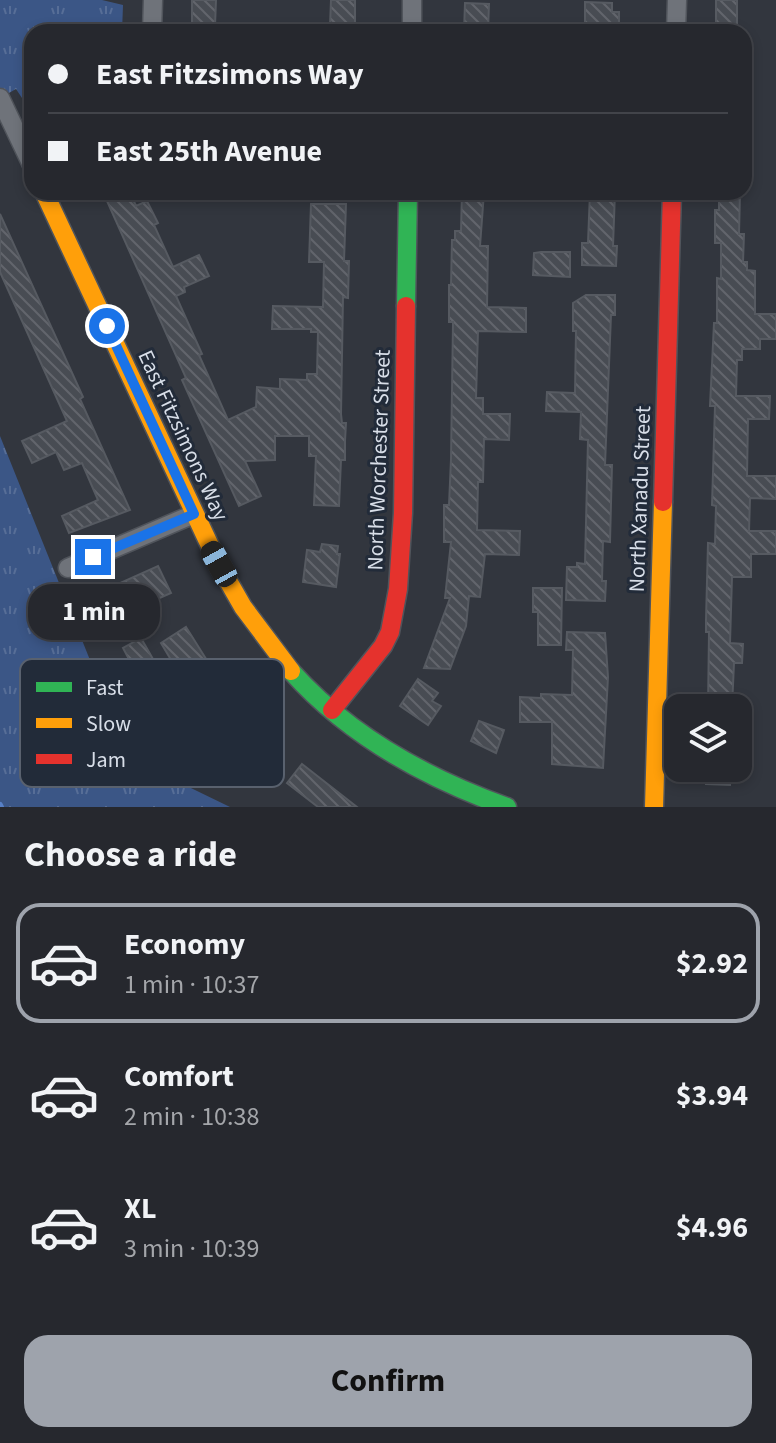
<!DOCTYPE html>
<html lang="en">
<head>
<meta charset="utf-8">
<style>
	body { margin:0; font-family:"Source Sans 3",sans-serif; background:#32343a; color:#f1f3f6; height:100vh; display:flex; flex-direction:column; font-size:30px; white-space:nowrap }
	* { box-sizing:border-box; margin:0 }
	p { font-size:26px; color:#a4a6aa }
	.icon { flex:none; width:44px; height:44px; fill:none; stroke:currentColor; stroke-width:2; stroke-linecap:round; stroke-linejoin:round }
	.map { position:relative; height:807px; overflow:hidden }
	.details { display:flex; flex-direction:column; background:#26282e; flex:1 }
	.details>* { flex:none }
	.guide { position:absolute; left:24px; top:24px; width:728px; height:176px; border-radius:24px; box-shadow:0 4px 12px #0003,0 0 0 2px #42444a; display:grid; align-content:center; height:176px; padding:0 24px; background:#26282e }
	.buttons { position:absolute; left:664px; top:694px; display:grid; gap:16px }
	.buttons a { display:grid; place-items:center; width:88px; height:88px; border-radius:16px; background:#26282e; box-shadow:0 4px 12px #0003,0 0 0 2px #42444a; font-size:40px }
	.end { position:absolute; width:36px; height:36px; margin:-18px; border:10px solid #1a73e8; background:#fff; box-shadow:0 0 0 4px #fff }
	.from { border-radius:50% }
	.bubble { position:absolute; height:56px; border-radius:24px; background:#26282e; box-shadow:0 4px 12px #0003,0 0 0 2px #42444a; font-size:26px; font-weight:700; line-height:56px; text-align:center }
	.car { position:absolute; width:24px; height:48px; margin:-24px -12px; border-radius:10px; box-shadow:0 0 6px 2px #0007; background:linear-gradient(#222 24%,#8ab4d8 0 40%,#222 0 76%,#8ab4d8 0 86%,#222 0) }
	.guide b { display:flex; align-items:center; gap:28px; height:76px; font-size:30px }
	.guide b+b { border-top:2px solid #42444a }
	.guide i { width:20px; height:20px; background:#f1f3f6 }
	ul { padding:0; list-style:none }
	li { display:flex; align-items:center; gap:24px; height:120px; margin:0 16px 12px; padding:0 8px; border:4px solid transparent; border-radius:24px }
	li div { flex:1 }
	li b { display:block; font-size:30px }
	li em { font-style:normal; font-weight:700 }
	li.current { border-color:#9ea3ac }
	li>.icon { width:72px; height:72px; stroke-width:1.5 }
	h2 { padding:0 24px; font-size:36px; line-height:96px }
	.button { display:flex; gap:16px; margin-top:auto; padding:16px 24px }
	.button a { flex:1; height:92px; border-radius:24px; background:#9ea3ac; color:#111; font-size:32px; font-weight:700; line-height:92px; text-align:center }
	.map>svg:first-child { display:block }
	.grass { fill:url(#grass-tufts) }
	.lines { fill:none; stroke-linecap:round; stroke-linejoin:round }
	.stream { stroke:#5780c6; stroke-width:6 }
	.building { fill:url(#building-back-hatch); stroke:#565a61; stroke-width:2 }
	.street-casing { stroke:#50545b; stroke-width:21 }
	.fast-casing { stroke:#50545b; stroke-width:21 }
	.slow-casing { stroke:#50545b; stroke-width:21 }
	.jam-casing { stroke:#50545b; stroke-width:21 }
	.street { stroke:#6f737a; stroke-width:18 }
	.fast { stroke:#30b455; stroke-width:18 }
	.slow { stroke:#ff9f0a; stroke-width:18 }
	.jam { stroke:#e5322d; stroke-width:18 }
	.route { stroke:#1a73e8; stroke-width:10 }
	.labels { text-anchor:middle; stroke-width:6; stroke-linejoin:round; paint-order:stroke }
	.street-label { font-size:22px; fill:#d8dee8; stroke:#222b39 }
	.key { fill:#222b39; stroke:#59616e; stroke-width:2 }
	.key-label { font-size:22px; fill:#d8dee8 }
</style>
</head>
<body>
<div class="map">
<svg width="776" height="807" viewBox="0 0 776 807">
	<defs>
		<pattern id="grass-tufts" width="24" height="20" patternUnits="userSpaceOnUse" patternTransform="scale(2)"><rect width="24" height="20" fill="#3b5686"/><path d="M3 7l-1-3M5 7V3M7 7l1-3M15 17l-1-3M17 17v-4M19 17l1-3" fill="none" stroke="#576e97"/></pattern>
		<pattern id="building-back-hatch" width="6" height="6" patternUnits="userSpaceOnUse" patternTransform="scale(2)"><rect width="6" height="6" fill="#484c53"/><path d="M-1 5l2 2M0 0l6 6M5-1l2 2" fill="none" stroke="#62656c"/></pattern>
	</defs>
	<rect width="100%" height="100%" fill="#32363e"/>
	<g class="grass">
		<polygon points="0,0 102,0 123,5 122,32 32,32 32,113 16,89 0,98"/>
		<polygon points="0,436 96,675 162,774 230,807 0,807"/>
	</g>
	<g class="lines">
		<polyline class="stream" points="0,805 1,807"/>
	</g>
	<g class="building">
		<polygon points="192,0 216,0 215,26 192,25"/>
		<polygon points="331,0 355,0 355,26 330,26"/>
		<rect x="716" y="0" width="21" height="32"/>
		<polygon points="585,2 612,3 612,12 619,12 619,32 594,32 594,25 585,25"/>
		<polygon points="465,3 489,4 488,32 464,32"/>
		<polygon points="103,192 130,192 136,206 147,201 158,223 154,225 173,267 199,255 209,276 184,287 185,292 176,296 202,354 199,355 228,420 256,407 257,387 280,389 280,379 307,380 307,374 317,374 318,332 311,332 311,329 272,329 273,306 323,307 324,262 309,262 311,204 346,204 344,261 349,261 348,298 343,297 341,414 342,423 346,423 345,441 345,460 341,460 339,506 314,505 316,456 309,456 309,436 275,436 275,460 245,461 261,496 239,506 182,380 186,378"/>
		<polygon points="462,192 484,192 480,246 488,246 487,307 526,308 526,332 478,331 476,398 483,398 483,414 510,414 509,440 484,439 483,482 478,482 477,530 520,531 519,555 485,554 480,597 469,596 466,626 450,669 424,668 450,598 445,598 451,542 444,542 444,505 449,505 451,459 453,322 449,322 449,285 451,285 452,240 455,240 455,231 461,231"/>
		<polygon points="590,192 615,192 613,246 617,246 616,266 582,265 582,243 588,243"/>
		<polygon points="719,192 740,192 739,234 744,234 743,262 747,262 747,270 755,271 755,314 776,314 776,339 760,339 760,349 742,349 742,360 737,360 736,396 770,396 769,419 748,419 747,476 776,476 776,499 750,498 749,531 776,531 776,554 751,554 751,577 732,577 730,643 743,644 742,663 734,663 732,708 708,708 709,632 706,632 706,620 708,543 715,544 716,506 712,505 715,406 710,406 714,323 717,323 717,278 721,279 721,243 715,243 715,210 719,210"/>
		<polygon points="0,214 83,397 80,399 130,510 69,533 62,516 98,500 82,463 64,470 56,452 32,463 22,441 67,421 0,272"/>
		<polygon points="541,252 570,252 570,277 533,275 534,253"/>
		<polygon points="586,295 615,295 615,315 611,315 605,465 612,465 610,542 603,541 602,581 606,581 605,601 566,600 567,567 577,567 577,563 585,564 588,440 580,439 581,412 546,411 547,392 575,393 576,331 573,331 573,303"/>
		<polygon points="322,544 338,546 337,554 340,554 336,587 303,582 307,550 320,552"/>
		<polygon points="158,566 171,593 101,624 89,597"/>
		<polygon points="533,588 562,588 561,645 538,645 538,612 533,612"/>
		<polygon points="186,627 208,662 247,710 249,708 263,721 265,718 277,730 273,736 282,745 269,758 260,749 250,759 215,726 175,756 161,739 209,702 183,667 177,670 161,643"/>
		<polygon points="567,632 605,633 608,677 603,768 552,764 552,722 520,722 520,697 541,698 541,694 572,695 573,650 566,650"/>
		<polygon points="141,638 153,659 134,669 123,648"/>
		<polygon points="418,679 438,693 432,701 441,706 428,725 400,706"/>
		<polygon points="479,721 504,730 496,753 471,741"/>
		<polygon points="302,764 357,807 318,807 287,783"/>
		<polygon points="707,768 731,768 730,785 706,784"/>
	</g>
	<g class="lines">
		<g class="street-casing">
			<g id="street">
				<polyline points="152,32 153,0"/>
				<polyline points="412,32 412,0"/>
				<polyline points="676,32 677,0"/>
				<polyline points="0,98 32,165"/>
				<polyline points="68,568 194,514"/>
			</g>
		</g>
		<g class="fast-casing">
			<g id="fast">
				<polyline points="406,306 408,192"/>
				<path d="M 291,671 C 349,736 426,778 507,807"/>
			</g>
		</g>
		<g class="slow-casing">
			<g id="slow">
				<polyline points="44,192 219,565 243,607 291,671"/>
				<polyline points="654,807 663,502"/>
			</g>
		</g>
		<g class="jam-casing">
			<g id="jam">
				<polyline points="663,502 672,192"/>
				<polyline points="332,710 383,646 390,632 398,589 403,513 406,306"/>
			</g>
		</g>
		<use href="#street" class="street"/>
		<use href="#fast" class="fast"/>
		<use href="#slow" class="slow"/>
		<use href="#jam" class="jam"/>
	</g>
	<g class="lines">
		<polyline class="route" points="93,557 194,514 107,326"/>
	</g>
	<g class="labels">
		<g class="street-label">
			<text transform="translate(184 435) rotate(65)" y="8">East Fitzsimons Way</text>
			<text transform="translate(378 460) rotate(-88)" y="8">North Worchester Street</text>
			<text transform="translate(639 499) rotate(-88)" y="8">North Xanadu Street</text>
		</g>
	</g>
	<rect x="20" y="659" width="264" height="128" rx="12" class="key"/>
	<rect x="36" y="682" width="36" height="10" fill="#30b455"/>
	<rect x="36" y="718" width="36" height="10" fill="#ff9f0a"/>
	<rect x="36" y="754" width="36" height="10" fill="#e5322d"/>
	<g class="key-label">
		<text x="86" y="695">Fast</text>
		<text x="86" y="731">Slow</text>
		<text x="86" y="767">Jam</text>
	</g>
</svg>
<div class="buttons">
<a><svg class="icon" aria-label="layers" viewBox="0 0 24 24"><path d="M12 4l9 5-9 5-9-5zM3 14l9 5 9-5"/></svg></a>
</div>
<i class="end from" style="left:107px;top:326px"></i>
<i class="end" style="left:93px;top:557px"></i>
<div class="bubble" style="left:28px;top:584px;width:132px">1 min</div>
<i class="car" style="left:219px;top:564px;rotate:331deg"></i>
<div class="guide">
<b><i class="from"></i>East Fitzsimons Way</b>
<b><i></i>East 25th Avenue</b>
</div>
</div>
<section class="details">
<h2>Choose a ride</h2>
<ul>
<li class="current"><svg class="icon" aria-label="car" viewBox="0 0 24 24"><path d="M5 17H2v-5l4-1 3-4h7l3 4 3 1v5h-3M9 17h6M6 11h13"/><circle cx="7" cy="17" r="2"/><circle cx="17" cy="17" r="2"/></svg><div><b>Economy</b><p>1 min · 10:37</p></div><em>$2.92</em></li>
<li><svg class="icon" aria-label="car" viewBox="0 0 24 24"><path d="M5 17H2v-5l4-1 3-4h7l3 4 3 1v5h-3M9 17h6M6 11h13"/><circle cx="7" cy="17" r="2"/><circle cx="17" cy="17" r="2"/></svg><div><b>Comfort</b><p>2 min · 10:38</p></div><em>$3.94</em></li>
<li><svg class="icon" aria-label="car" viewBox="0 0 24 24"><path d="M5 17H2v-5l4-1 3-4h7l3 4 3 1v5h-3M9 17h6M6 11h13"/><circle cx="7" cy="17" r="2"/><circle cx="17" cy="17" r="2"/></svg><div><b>XL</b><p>3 min · 10:39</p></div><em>$4.96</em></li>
</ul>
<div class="button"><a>Confirm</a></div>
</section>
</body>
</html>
